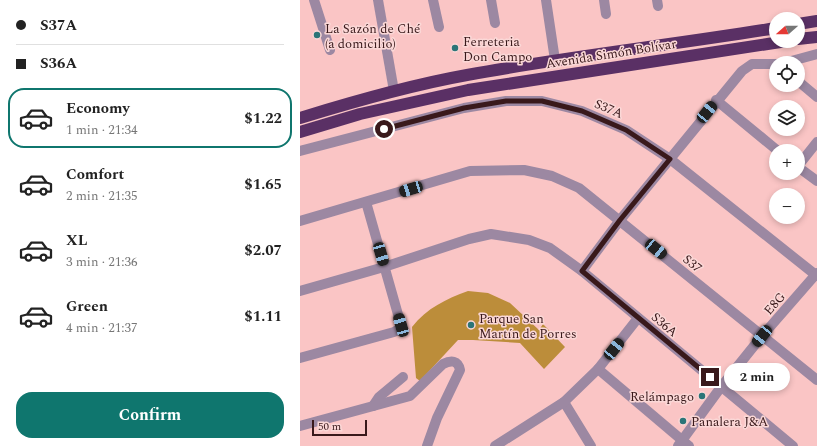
<!DOCTYPE html>
<html lang="en">
<head>
<meta charset="utf-8">
<style>
	body { margin:0; font-family:Spectral,serif; background:#f2f2f2; color:#222; height:100vh; display:flex; flex-direction:column; font-size:15px; white-space:nowrap }
	* { box-sizing:border-box; margin:0 }
	p { font-size:13px; color:#767676 }
	.icon { flex:none; width:22px; height:22px; fill:none; stroke:currentColor; stroke-width:2; stroke-linecap:round; stroke-linejoin:round }
	.map { position:relative; flex:1; overflow:hidden }
	.panel { display:flex; flex-direction:column; background:#fff; width:300px }
	.panel>* { flex:none }
	.top-card { display:grid; align-content:center; height:88px; padding:0 16px; background:#fff }
	.needle { width:26px; rotate:249deg }
	.fabs { position:absolute; left:469px; top:12px; display:grid; gap:8px }
	.fabs a { display:grid; place-items:center; width:36px; height:36px; border-radius:50%; background:#fff; box-shadow:0 2px 6px #0003; font-size:20px }
	.scale { position:absolute; left:12px; bottom:10px; width:55px; box-sizing:border-box; padding-left:4px; border:2px solid #39191b; border-top:0; font-size:11px; line-height:14px; white-space:nowrap; color:#39191b; -webkit-text-stroke:3px #fbd8d7; paint-order:stroke }
	.end { position:absolute; width:18px; height:18px; margin:-9px; border:5px solid #39191b; background:#fff; box-shadow:0 0 0 2px #fff }
	.from { border-radius:50% }
	.bubble { position:absolute; height:28px; border-radius:14px; background:#fff; box-shadow:0 2px 6px #0003; font-size:13px; font-weight:700; line-height:28px; text-align:center }
	.car { position:absolute; width:12px; height:24px; margin:-12px -6px; border-radius:5px; box-shadow:0 0 3px 1px #0007; background:linear-gradient(#222 24%,#8ab4d8 0 40%,#222 0 76%,#8ab4d8 0 86%,#222 0) }
	.top-card b { display:flex; align-items:center; gap:14px; height:38px; font-size:15px }
	.top-card b+b { border-top:1px solid #e0e0e0 }
	.top-card i { width:10px; height:10px; background:#222 }
	ul { padding:0; list-style:none }
	li { display:flex; align-items:center; gap:12px; height:60px; margin:0 8px 6px; padding:0 8px; border:2px solid transparent; border-radius:16px }
	li div { flex:1 }
	li b { display:block; font-size:15px }
	li em { font-style:normal; font-weight:700 }
	li.on { border-color:#0f766e }
	li>.icon { width:36px; height:36px; stroke-width:1.5 }
	.cta { display:flex; gap:8px; margin-top:auto; padding:8px 16px }
	.cta a { flex:1; height:46px; border-radius:16px; background:#0f766e; color:#fff; font-size:16px; font-weight:700; line-height:46px; text-align:center }
	main { display:flex; flex:1; min-height:0 }
	.map>svg:first-child { display:block }
	.forest { fill:#bc8d3a }
	.lines { fill:none; stroke-linecap:round; stroke-linejoin:round }
	.minor { stroke:#9c88a2; stroke-width:10 }
	.highway { stroke:#5a3065; stroke-width:12 }
	.route { stroke:#39191b; stroke-width:5 }
	.poi-dot { fill:#2b7578; stroke:#fbd8d7; stroke-width:1.5 }
	.labels { text-anchor:middle; stroke-width:3; stroke-linejoin:round; paint-order:stroke }
	.poi-label { font-size:13px; fill:#39191b; stroke:#fbd8d7; text-anchor:start }
	.street-label { font-size:13px; fill:#39191b; stroke:#fbd8d7 }
</style>
</head>
<body>
<main>
<section class="panel">
<div class="top-card">
<b><i class="from"></i>S37A</b>
<b><i></i>S36A</b>
</div>
<ul>
<li class="on"><svg class="icon" aria-label="car" viewBox="0 0 24 24"><path d="M5 17H2v-5l4-1 3-4h7l3 4 3 1v5h-3M9 17h6M6 11h13"/><circle cx="7" cy="17" r="2"/><circle cx="17" cy="17" r="2"/></svg><div><b>Economy</b><p>1 min · 21:34</p></div><em>$1.22</em></li>
<li><svg class="icon" aria-label="car" viewBox="0 0 24 24"><path d="M5 17H2v-5l4-1 3-4h7l3 4 3 1v5h-3M9 17h6M6 11h13"/><circle cx="7" cy="17" r="2"/><circle cx="17" cy="17" r="2"/></svg><div><b>Comfort</b><p>2 min · 21:35</p></div><em>$1.65</em></li>
<li><svg class="icon" aria-label="car" viewBox="0 0 24 24"><path d="M5 17H2v-5l4-1 3-4h7l3 4 3 1v5h-3M9 17h6M6 11h13"/><circle cx="7" cy="17" r="2"/><circle cx="17" cy="17" r="2"/></svg><div><b>XL</b><p>3 min · 21:36</p></div><em>$2.07</em></li>
<li><svg class="icon" aria-label="car" viewBox="0 0 24 24"><path d="M5 17H2v-5l4-1 3-4h7l3 4 3 1v5h-3M9 17h6M6 11h13"/><circle cx="7" cy="17" r="2"/><circle cx="17" cy="17" r="2"/></svg><div><b>Green</b><p>4 min · 21:37</p></div><em>$1.11</em></li>
</ul>
<div class="cta"><a>Confirm</a></div>
</section>
<div class="map">
<svg width="517" height="446" viewBox="0 0 517 446">
	<rect width="100%" height="100%" fill="#fac5c5"/>
	<path class="forest" d="M 168,291 L 188,293 L 210,303 L 239,330 L 243,324 L 265,347 L 244,369 L 220,343 L 173,340 L 158,340 L 120,381 L 116,378 L 112,327 C 127,308 146,299 168,291 Z"/>
	<g class="lines">
		<g class="minor">
			<polyline points="14,0 30,50"/>
			<polyline points="78,0 94,91"/>
			<polyline points="133,0 139,27"/>
			<polyline points="191,0 195,23"/>
			<polyline points="246,0 255,60"/>
			<polyline points="304,0 306,14"/>
			<polyline points="357,0 358,6"/>
			<polyline points="484,63 517,54"/>
			<polyline points="498,81 517,97"/>
			<polyline points="416,100 478,151"/>
			<polyline points="0,151 164,108 206,101 242,101 282,111 326,130 370,159 517,276"/>
			<polyline points="498,166 517,142"/>
			<polyline points="498,167 517,181"/>
			<polyline points="0,221 170,171 224,170 252,176 279,188 517,380"/>
			<polyline points="282,271 320,220 442,71 452,64 476,64"/>
			<polyline points="0,291 84,267 169,239 191,234 229,240 250,248 282,271 493,446"/>
			<polyline points="0,358 94,332 99,329 101,325 66,202"/>
			<polyline points="298,369 389,446"/>
			<polyline points="264,402 291,446"/>
			<polyline points="73,406 79,397 103,377"/>
			<path d="M 0,426 L 110,396 L 143,364 C 151,360 158,360 160,370 L 137,418 L 127,446"/>
			<polyline points="195,446 264,402 298,369 338,318"/>
			<polyline points="378,446 421,387 462,336 517,273"/>
		</g>
		<g class="highway">
			<polyline points="498,24 517,21"/>
			<polyline points="498,39 517,37"/>
			<path d="M 0,118 C 55,101 111,85 167,75 C 270,56 373,45 476,28"/>
			<polyline points="0,132 60,114 168,90 487,41"/>
		</g>
	</g>
	<g class="lines">
		<polyline class="route" points="84,129 164,108 206,101 242,101 282,111 326,130 370,159 320,220 282,271 410,377"/>
	</g>
	<g class="poi-dot">
		<circle cx="17" cy="35" r="4"/>
		<circle cx="155" cy="48" r="4"/>
		<circle cx="171" cy="325" r="4"/>
		<circle cx="402" cy="396" r="4"/>
		<circle cx="383" cy="421" r="4"/>
	</g>
	<g class="labels">
		<g class="poi-label">
			<text x="25" y="33">La Sazón de Ché<tspan x="25" dy="15">(a domicilio)</tspan></text>
			<text x="163" y="46">Ferreteria<tspan x="163" dy="15">Don Campo</tspan></text>
			<text x="179" y="323">Parque San<tspan x="179" dy="15">Martín de Porres</tspan></text>
			<text x="394" y="401" text-anchor="end">Relámpago</text>
			<text x="391" y="426">Panalera J&amp;A</text>
		</g>
		<g class="street-label">
			<text transform="translate(311 53) rotate(-9)" y="5">Avenida Simón Bolívar</text>
			<text transform="translate(309 108) rotate(23)" y="5">S37A</text>
			<text transform="translate(393 263) rotate(39)" y="5">S37</text>
			<text transform="translate(474 303) rotate(-49)" y="5">E8G</text>
			<text transform="translate(365 324) rotate(40)" y="5">S36A</text>
		</g>
	</g>
</svg>
<div class="fabs">
<a><svg class="needle" viewBox="-14 -14 28 28"><path d="M0-13l5 13h-10z" fill="#e53935"/><path d="M0 13l5-13h-10z" fill="#767676"/></svg></a>
<a><svg class="icon" aria-label="locate" viewBox="0 0 24 24"><circle cx="12" cy="12" r="6"/><path d="M12 2v4M12 18v4M2 12h4M18 12h4"/></svg></a>
<a><svg class="icon" aria-label="layers" viewBox="0 0 24 24"><path d="M12 4l9 5-9 5-9-5zM3 14l9 5 9-5"/></svg></a>
<a>+</a>
<a>−</a>
</div>
<div class="scale">50 m</div>
<i class="end from" style="left:84px;top:129px"></i>
<i class="end" style="left:410px;top:377px"></i>
<div class="bubble" style="left:424px;top:363px;width:66px">2 min</div>
<i class="car" style="left:407px;top:112px;rotate:39deg"></i>
<i class="car" style="left:111px;top:189px;rotate:253deg"></i>
<i class="car" style="left:356px;top:249px;rotate:129deg"></i>
<i class="car" style="left:81px;top:254px;rotate:164deg"></i>
<i class="car" style="left:101px;top:325px;rotate:344deg"></i>
<i class="car" style="left:462px;top:336px;rotate:219deg"></i>
<i class="car" style="left:314px;top:349px;rotate:39deg"></i>
</div>
</main>
</body>
</html>
